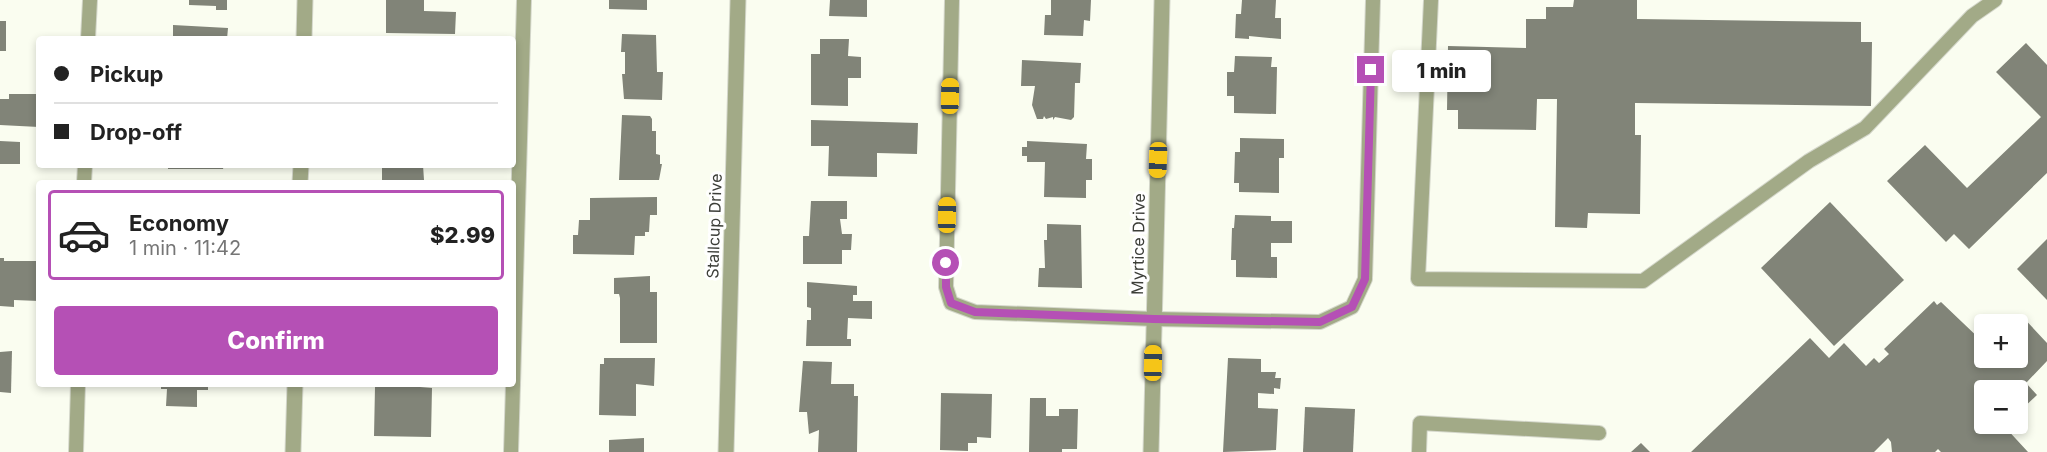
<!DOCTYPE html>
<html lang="en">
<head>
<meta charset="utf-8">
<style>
	body { margin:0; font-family:Inter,sans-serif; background:#f2f2f2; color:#222; height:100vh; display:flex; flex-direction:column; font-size:22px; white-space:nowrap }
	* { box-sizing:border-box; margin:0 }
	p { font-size:20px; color:#767676 }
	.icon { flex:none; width:33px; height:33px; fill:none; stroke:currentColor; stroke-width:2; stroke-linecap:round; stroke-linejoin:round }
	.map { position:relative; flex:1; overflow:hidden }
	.details { position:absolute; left:36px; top:180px; width:480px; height:207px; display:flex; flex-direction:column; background:#fff; border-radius:6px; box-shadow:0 3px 9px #0003 }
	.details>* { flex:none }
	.hud { position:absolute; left:36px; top:36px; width:480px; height:132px; border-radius:6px; box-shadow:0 3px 9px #0003; display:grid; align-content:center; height:132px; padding:0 18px; background:#fff }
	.controls { position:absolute; left:1974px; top:314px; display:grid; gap:12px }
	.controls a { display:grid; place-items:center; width:54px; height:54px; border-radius:6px; background:#fff; box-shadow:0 3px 9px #0003; font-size:30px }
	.end { position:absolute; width:27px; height:27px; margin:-14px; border:8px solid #b550b5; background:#fff; box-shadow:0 0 0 3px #fff }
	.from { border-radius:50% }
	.bubble { position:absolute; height:42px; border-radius:6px; background:#fff; box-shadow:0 3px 9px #0003; font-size:20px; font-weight:800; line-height:42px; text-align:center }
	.car { position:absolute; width:18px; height:36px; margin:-18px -9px; border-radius:8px; box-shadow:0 0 4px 2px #0007; background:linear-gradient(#f5c518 24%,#345 0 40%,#f5c518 0 76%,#345 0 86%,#f5c518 0) }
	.hud b { display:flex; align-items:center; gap:21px; height:57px; font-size:22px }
	.hud b+b { border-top:2px solid #e0e0e0 }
	.hud i { width:15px; height:15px; background:#222 }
	ul { padding:10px 0 0; list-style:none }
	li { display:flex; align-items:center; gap:18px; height:90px; margin:0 12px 9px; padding:0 6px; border:3px solid transparent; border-radius:6px }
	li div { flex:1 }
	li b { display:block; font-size:22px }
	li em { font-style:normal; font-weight:800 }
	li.current { border-color:#b550b5 }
	li>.icon { width:54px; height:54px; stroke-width:1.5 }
	.button { display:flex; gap:12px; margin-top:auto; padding:12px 18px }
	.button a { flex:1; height:69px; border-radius:6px; background:#b550b5; color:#fff; font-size:24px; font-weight:800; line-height:69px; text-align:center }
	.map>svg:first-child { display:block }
	.building { fill:#818478 }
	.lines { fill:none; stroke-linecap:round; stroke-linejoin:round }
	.service-casing { stroke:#d4d7cb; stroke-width:16 }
	.minor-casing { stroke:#d4d7cb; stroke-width:17 }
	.tertiary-casing { stroke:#d4d7cb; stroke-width:17 }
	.service { stroke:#a2aa87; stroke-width:14 }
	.minor { stroke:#a2aa87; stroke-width:15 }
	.tertiary { stroke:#a2aa87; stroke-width:15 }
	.route { stroke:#b550b5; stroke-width:8 }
	.labels { text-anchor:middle; stroke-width:6; stroke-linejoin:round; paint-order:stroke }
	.street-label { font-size:16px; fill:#3c3e38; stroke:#fff }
</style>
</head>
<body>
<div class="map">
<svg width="2047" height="452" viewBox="0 0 2047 452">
	<rect width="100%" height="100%" fill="#fafdf0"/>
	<g class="building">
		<polygon points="189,0 227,0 227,10 216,10 216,6 189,5"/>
		<polygon points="386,0 424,0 424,11 456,12 455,34 386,33"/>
		<polygon points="609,0 647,0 647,10 609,9"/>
		<polygon points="830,0 867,0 867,17 829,16"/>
		<polygon points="1051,0 1091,0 1090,21 1084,20 1083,36 1044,35 1045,15 1051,15"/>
		<polygon points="1242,0 1276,0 1275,18 1281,18 1281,39 1249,36 1249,39 1235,38 1236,14 1241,14"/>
		<polygon points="1574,0 1637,0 1637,19 1861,22 1861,42 1872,42 1871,106 1635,103 1635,135 1641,135 1640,214 1588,213 1587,228 1555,227 1557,99 1537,99 1536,130 1458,129 1458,110 1447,110 1448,46 1526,48 1526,19 1546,19 1546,7 1573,7"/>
		<rect x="0" y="21" width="6" height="30"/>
		<polygon points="173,25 228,28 227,39 173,39"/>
		<polygon points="622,34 656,35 657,72 663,72 662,100 624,99 622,74 625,74 625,52 621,52"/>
		<polygon points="820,39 849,39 848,56 861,57 861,78 848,78 848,106 811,105 811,54 820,54"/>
		<polygon points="2026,43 2047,65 2047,173 1969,249 1954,234 1946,242 1887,181 1925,145 1967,188 2041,117 1996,72"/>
		<polygon points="1235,56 1272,57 1271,67 1277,67 1276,114 1234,113 1234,96 1227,96 1227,72 1234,72"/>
		<polygon points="1022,60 1081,63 1080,83 1075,83 1074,117 1071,120 1055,117 1053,120 1053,117 1046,119 1044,116 1043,119 1037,119 1032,105 1035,86 1021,86"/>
		<polygon points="9,94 39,94 39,127 0,125 0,99 9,99"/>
		<polygon points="622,115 650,116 652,119 652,131 656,131 656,154 660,155 660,164 662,164 659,180 619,180"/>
		<polygon points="811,120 918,123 917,154 877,153 877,177 828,176 829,146 811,146"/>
		<polygon points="1240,138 1284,139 1284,158 1279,158 1279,193 1239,192 1239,183 1234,183 1235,152 1240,152"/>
		<polygon points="0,141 20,142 20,164 0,164"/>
		<polygon points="1027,141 1087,144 1086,159 1092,159 1092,180 1086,180 1086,198 1044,197 1045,162 1027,162 1027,156 1022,156 1022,147 1027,147"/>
		<polygon points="168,165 224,165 223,169 168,169"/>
		<polygon points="389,165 423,165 424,180 421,180 421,183 382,183 382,167 389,168"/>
		<polygon points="657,197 657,215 650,215 649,232 645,232 645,236 635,236 634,255 573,254 573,235 578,235 579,220 590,220 590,198"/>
		<polygon points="811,201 847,201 847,219 840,219 842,234 852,234 851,250 842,250 842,264 803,264 803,236 809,236"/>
		<polygon points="1830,202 1904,280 1834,346 1761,268"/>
		<polygon points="1235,215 1271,216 1271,221 1292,221 1292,243 1271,243 1271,257 1277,257 1277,278 1236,277 1236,260 1231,260 1232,228 1234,228"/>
		<polygon points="1047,224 1081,225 1082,288 1038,287 1039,268 1045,268 1044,240 1047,240"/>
		<polygon points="2047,239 2047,300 2017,269"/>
		<polygon points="0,258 4,258 4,261 39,261 39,301 14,300 14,307 0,306"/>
		<polygon points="650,276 650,292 657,292 657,343 620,343 620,298 619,294 614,294 614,278"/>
		<polygon points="807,282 857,286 857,295 853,295 853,301 872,301 872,319 848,318 847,339 851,339 851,346 806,346 807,320 811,320 811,308 807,307"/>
		<polygon points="1934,301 1937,305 1941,302 1984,343 1984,357 2018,357 2018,324 2010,324 2020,314 2047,343 2047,361 2026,383 2037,395 2018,413 2018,390 1984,390 1984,423 2007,423 2004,426 2028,452 1941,452 1938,449 1935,452 1892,452 1891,442 1888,438 1874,452 1691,452 1810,338 1829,358 1844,343 1866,366 1874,358 1879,363 1889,354 1884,349"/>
		<polygon points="12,351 11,393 0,392 0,352"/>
		<polygon points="604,358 655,358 654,386 636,384 636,416 599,415 600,364 604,364"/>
		<polygon points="1228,358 1261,359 1261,372 1276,372 1275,378 1281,378 1280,389 1274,388 1274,394 1258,393 1258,408 1278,409 1276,450 1223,452"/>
		<polygon points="803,361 832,362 831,384 854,384 854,396 858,396 857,452 818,452 819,430 809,434 807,412 799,412"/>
		<polygon points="161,384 208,384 208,390 197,390 197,407 166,406 167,389 161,389"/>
		<polygon points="382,384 420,384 420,387 432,388 431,437 374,436 375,387 382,387"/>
		<polygon points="941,393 992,394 991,438 977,437 977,443 968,443 968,451 940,450"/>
		<polygon points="1030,398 1046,398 1046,416 1059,416 1059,409 1078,409 1077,449 1062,449 1062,452 1029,452"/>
		<polygon points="1305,407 1355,409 1353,452 1303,452"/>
		<polygon points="644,438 644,452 609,452 609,440"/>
		<polygon points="1641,443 1650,452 1631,452"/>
	</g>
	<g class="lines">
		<g class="service-casing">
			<g id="service">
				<polyline points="952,0 946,287 951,303 975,312 1154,319 1320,322 1352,307 1365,279 1373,0"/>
				<polyline points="1431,0 1418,279 1643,281 1809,161 1865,128 1972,16 1995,0"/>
				<polyline points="88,39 90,0"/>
				<polyline points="84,183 85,165"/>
				<polyline points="513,383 524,0"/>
				<polyline points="76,452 78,384"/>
				<polyline points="511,452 513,384"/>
				<polyline points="1419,452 1420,423 1599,433"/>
			</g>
		</g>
		<g class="minor-casing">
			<g id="minor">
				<polyline points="726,452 738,0"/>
				<polyline points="1151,452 1162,0"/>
			</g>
		</g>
		<g class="tertiary-casing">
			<g id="tertiary">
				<polyline points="304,39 305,0"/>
				<polyline points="300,183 301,165"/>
				<polyline points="293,452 295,384"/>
			</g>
		</g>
		<use href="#service" class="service"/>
		<use href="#minor" class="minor"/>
		<use href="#tertiary" class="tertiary"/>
	</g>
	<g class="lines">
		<polyline class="route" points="946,263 946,287 951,303 975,312 1154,319 1320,322 1352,307 1365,279 1371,70"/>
	</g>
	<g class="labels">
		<g class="street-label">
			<text transform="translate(714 226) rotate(-88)" y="6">Stallcup Drive</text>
			<text transform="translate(1138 244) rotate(-89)" y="6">Myrtice Drive</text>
		</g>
	</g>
</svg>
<div class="controls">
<a>+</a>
<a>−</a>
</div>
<i class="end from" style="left:946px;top:263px"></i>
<i class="end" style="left:1371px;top:70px"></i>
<div class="bubble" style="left:1392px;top:50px;width:99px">1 min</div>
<i class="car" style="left:950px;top:96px;rotate:1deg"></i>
<i class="car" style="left:1158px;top:160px;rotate:182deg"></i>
<i class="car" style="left:947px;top:215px;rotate:1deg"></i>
<i class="car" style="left:1153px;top:363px;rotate:1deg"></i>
<div class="hud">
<b><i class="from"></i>Pickup</b>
<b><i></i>Drop-off</b>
</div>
<section class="details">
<ul>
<li class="current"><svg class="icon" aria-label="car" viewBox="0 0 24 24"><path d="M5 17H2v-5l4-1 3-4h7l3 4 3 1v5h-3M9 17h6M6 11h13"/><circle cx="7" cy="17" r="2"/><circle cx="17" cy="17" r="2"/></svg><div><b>Economy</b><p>1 min · 11:42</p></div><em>$2.99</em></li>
</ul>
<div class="button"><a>Confirm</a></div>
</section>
</div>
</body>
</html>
